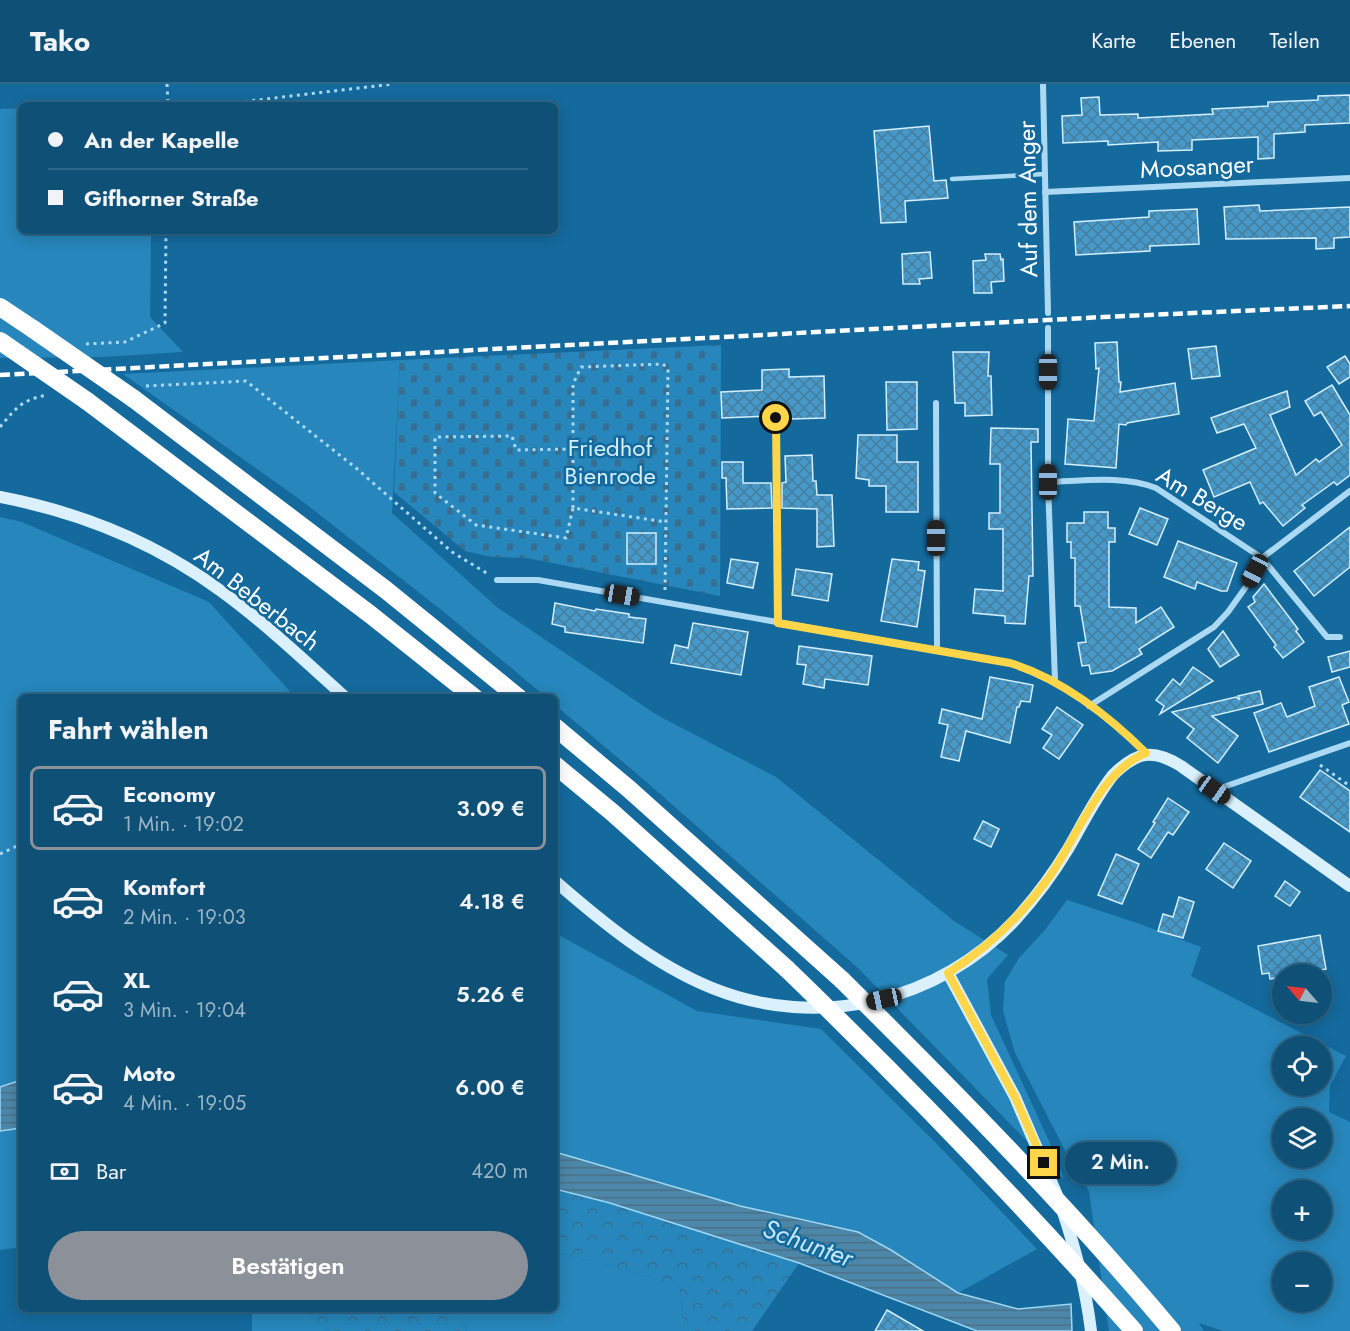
<!DOCTYPE html>
<html lang="de">
<head>
<meta charset="utf-8">
<style>
	body { margin:0; font-family:Jost,sans-serif; background:#1d5a7e; color:#f1f3f6; height:100vh; display:flex; flex-direction:column; font-size:22px; white-space:nowrap }
	* { box-sizing:border-box; margin:0 }
	p { font-size:20px; color:#9bb5c5 }
	.icon { flex:none; width:33px; height:33px; fill:none; stroke:currentColor; stroke-width:2; stroke-linecap:round; stroke-linejoin:round }
	.map { position:relative; flex:1; overflow:hidden }
	.details { position:absolute; left:18px; top:610px; width:540px; height:618px; display:flex; flex-direction:column; background:#0f5076; border-radius:9px; box-shadow:0 3px 15px #0003,0 0 0 2px #2f6788 }
	.details>* { flex:none }
	.banner { position:absolute; left:18px; top:18px; width:540px; height:132px; border-radius:9px; box-shadow:0 3px 15px #0003,0 0 0 2px #2f6788; display:grid; align-content:center; height:132px; padding:0 30px; background:#0f5076 }
	.needle { width:39px; rotate:298deg }
	.tools { position:absolute; left:1272px; top:880px; display:grid; gap:12px }
	.tools a { display:grid; place-items:center; width:60px; height:60px; border-radius:50%; background:#0f5076; box-shadow:0 3px 15px #0003,0 0 0 2px #2f6788; font-size:30px }
	.end { position:absolute; width:27px; height:27px; margin:-14px; border:8px solid #ffd54a; background:#111; box-shadow:0 0 0 3px #111 }
	.from { border-radius:50% }
	.bubble { position:absolute; height:42px; border-radius:21px; background:#0f5076; box-shadow:0 3px 15px #0003,0 0 0 2px #2f6788; font-size:20px; font-weight:600; line-height:42px; text-align:center }
	.car { position:absolute; width:18px; height:36px; margin:-18px -9px; border-radius:8px; box-shadow:0 0 4px 2px #0007; background:linear-gradient(#222 24%,#8ab4d8 0 40%,#222 0 76%,#8ab4d8 0 86%,#222 0) }
	.banner b { display:flex; align-items:center; gap:21px; height:57px; font-size:22px }
	.banner b+b { border-top:2px solid #2f6788 }
	.banner i { width:15px; height:15px; background:#f1f3f6 }
	ul { padding:0; list-style:none }
	li { display:flex; align-items:center; gap:18px; height:84px; margin:0 12px 9px; padding:0 18px; border:3px solid transparent; border-radius:9px }
	li div { flex:1 }
	li b { display:block; font-size:22px }
	li em { font-style:normal; font-weight:600 }
	li.selected { border-color:#8c9099 }
	li>.icon { width:54px; height:54px; stroke-width:1.5 }
	h2 { padding:0 30px; font-size:27px; line-height:72px }
	.pay { display:flex; align-items:center; gap:15px; height:66px; padding:0 30px; font-size:22px }
	.pay p { margin-inline-start:auto }
	.button { display:flex; gap:12px; margin-top:auto; padding:12px 30px }
	.button a { flex:1; height:69px; border-radius:36px; background:#8c9099; color:#fff; font-size:24px; font-weight:600; line-height:69px; text-align:center }
	header { display:flex; align-items:center; gap:36px; box-sizing:border-box; height:84px; padding:0 30px; background:#0f5076; border-bottom:2px solid #2f6788 }
	header strong { font-size:28px }
	nav { display:flex; gap:33px; margin-inline-start:auto; font-size:21px }
	.map>svg:first-child { display:block }
	.green { fill:#2786bb; fill-rule:evenodd }
	.forest { fill:url(#forest-crowns) }
	.cemetery { fill:url(#cemetery-stones) }
	.water { fill:url(#water-rules); stroke:#9dd7f6; stroke-width:1.5 }
	.building { fill:url(#building-cross-hatch); stroke:#d3eefd; stroke-width:1.5 }
	.lines { fill:none; stroke-linecap:round; stroke-linejoin:round }
	.path { stroke:#abd9f4; stroke-width:3; stroke-dasharray:3 4.5; stroke-linecap:butt }
	.service { stroke:#abd9f4; stroke-width:4.5 }
	.minor { stroke:#abd9f4; stroke-width:6 }
	.secondary { stroke:#daf0fd; stroke-width:12 }
	.motorway { stroke:#fff; stroke-width:18 }
	.rail { stroke:#fff; stroke-width:4.5; stroke-dasharray:10 4.5; stroke-linecap:butt }
	.motorway-bridge { stroke:#fff; stroke-width:18 }
	.route { stroke:#ffd54a; stroke-width:8 }
	.labels { text-anchor:middle; stroke-width:5; stroke-linejoin:round; paint-order:stroke }
	.street-label { font-size:24px; fill:#fff; stroke:#146a9d }
	.park-label { font-size:24px; fill:#d3eefd; stroke:#146a9d }
	.water-label { font-size:26px; font-style:italic; fill:#c5e8fb; stroke:#146a9d }
</style>
</head>
<body>
<header>
<strong>Tako</strong>
<nav><a>Karte</a><a>Ebenen</a><a>Teilen</a></nav>
</header>
<div class="map">
<svg width="1350" height="1247" viewBox="0 0 1350 1247">
	<defs>
		<pattern id="forest-crowns" width="20" height="18" patternUnits="userSpaceOnUse" patternTransform="scale(1.5)"><rect width="20" height="18" fill="#2786bb"/><path d="M2 6a3 3 0 1 1 6 0M12 15a3 3 0 1 1 6 0" fill="none" stroke="#366f8f"/></pattern>
		<pattern id="cemetery-stones" width="16" height="16" patternUnits="userSpaceOnUse" patternTransform="scale(1.5)"><rect width="16" height="16" fill="#2786bb"/><path d="M2 7V4a2 2 0 0 1 4 0v3zM10 15v-3a2 2 0 0 1 4 0v3z" fill="#366f8f"/></pattern>
		<pattern id="water-rules" width="6" height="5" patternUnits="userSpaceOnUse" patternTransform="scale(1.5)"><rect width="6" height="5" fill="#4c87aa"/><path d="M0 2.5h6" fill="none" stroke="#4c6f84"/></pattern>
		<pattern id="building-cross-hatch" width="8" height="8" patternUnits="userSpaceOnUse" patternTransform="scale(1.5)"><rect width="8" height="8" fill="#4598c7"/><path d="M0 0l8 8M0 8l8-8" fill="none" stroke="#477d9c"/></pattern>
	</defs>
	<rect width="100%" height="100%" fill="#146a9d"/>
	<g class="green">
		<polygon points="21,24 21,147 151,147 150,233 183,268 103,273 0,274 0,25"/>
		<polygon points="400,276 392,429 498,524 657,631 776,693 954,837 1008,871 987,895 991,931 1050,1059 1064,1095 859,885 642,694 555,621 555,614 546,613 444,528 302,417 123,290"/>
		<polygon points="0,433 22,438 209,518 295,613 21,614 21,996 0,1003"/>
		<path d="M 1067,816 L 1140,840 L 1201,863 L 1191,892 L 1346,972 L 1330,1002 L 1329,1028 L 1350,1038 L 1350,1247 L 1223,1247 L 1199,1239 L 1204,1247 L 1109,1247 L 1089,1107 L 1070,1076 L 1015,969 L 1003,927 L 1005,897 L 1019,874 L 1044,847 ZM 1282,963 L 1322,963 L 1322,1002 L 1282,1002 ZM 1282,1035 L 1322,1035 L 1322,1074 L 1282,1074 ZM 1282,1107 L 1322,1107 L 1322,1146 L 1282,1146 ZM 1282,1179 L 1322,1179 L 1322,1218 L 1282,1218 Z"/>
		<polygon points="555,849 697,927 821,945 936,1059 1037,1165 958,1209 891,1166 858,1148 740,1122 555,1068"/>
		<polygon points="21,1044 21,1163 0,1166 0,1047"/>
		<polygon points="555,1170 570,1171 680,1202 684,1247 467,1247 456,1226 555,1226"/>
		<polygon points="252,1226 304,1226 330,1247 252,1247"/>
	</g>
	<g class="forest">
		<polygon points="555,1105 610,1119 799,1179 752,1247 684,1247 680,1202 570,1171 555,1170"/>
		<polygon points="304,1226 456,1226 467,1247 330,1247"/>
	</g>
	<polygon class="cemetery" points="721,261 720,512 527,474 492,473 465,467 394,408 400,276"/>
	<g class="water">
		<polygon points="21,996 21,1044 0,1047 0,1003"/>
		<polygon points="555,1068 740,1122 858,1148 891,1166 958,1209 1018,1225 1071,1220 1072,1247 977,1247 799,1179 610,1119 555,1105"/>
	</g>
	<g class="building">
		<polygon points="1350,11 1350,39 1305,41 1305,48 1274,50 1274,74 1258,75 1258,53 1192,56 1192,66 1158,67 1158,58 1108,61 1108,57 1063,59 1062,32 1082,31 1081,14 1099,13 1100,31 1138,30 1138,34 1213,30 1212,25 1268,22 1268,18 1318,16 1318,12"/>
		<polygon points="929,42 934,97 946,96 948,114 905,117 906,138 881,139 874,47"/>
		<polygon points="1259,121 1260,127 1350,123 1350,153 1334,154 1334,164 1316,165 1316,154 1226,155 1224,123"/>
		<polygon points="1197,125 1199,160 1150,162 1150,167 1076,171 1074,138 1149,133 1149,127"/>
		<polygon points="930,168 932,194 919,195 920,200 903,200 902,170"/>
		<polygon points="985,170 1000,170 1001,176 1003,175 1004,197 991,198 992,209 974,209 973,177 986,176"/>
		<polygon points="1117,258 1119,298 1121,298 1120,308 1175,299 1179,330 1127,339 1126,341 1119,340 1116,384 1065,380 1068,335 1094,337 1099,284 1096,285 1095,259"/>
		<polygon points="1216,262 1220,292 1192,295 1188,265"/>
		<polygon points="953,268 989,268 988,292 991,292 992,331 965,332 965,319 955,319"/>
		<polygon points="1345,272 1350,280 1350,293 1339,300 1327,283"/>
		<polygon points="789,285 789,293 824,292 825,334 790,335 790,332 781,332 777,329 771,332 722,334 721,308 762,306 762,286"/>
		<polygon points="886,298 917,298 917,345 887,346"/>
		<polygon points="1332,301 1350,331 1350,391 1337,401 1334,398 1302,421 1305,424 1283,442 1263,418 1260,420 1250,398 1214,413 1203,386 1256,364 1244,340 1217,349 1211,334 1287,307 1290,323 1270,331 1296,391 1316,375 1319,378 1342,361 1321,328 1314,332 1305,317"/>
		<polygon points="991,344 1038,345 1038,358 1031,358 1033,492 1029,492 1025,540 1005,539 1005,532 973,529 975,505 1003,507 1003,445 989,445 989,429 1000,429 1000,380 990,380"/>
		<polygon points="858,351 897,351 897,378 918,378 918,428 886,428 886,402 869,402 869,396 856,394"/>
		<polygon points="812,371 813,397 816,397 817,411 832,411 834,462 817,463 817,425 782,424 782,399 786,398 785,372"/>
		<polygon points="722,378 743,378 743,399 771,399 772,424 727,425 726,394 722,394"/>
		<polygon points="1140,424 1168,435 1157,461 1129,450"/>
		<polygon points="1084,428 1108,428 1108,444 1115,444 1115,458 1109,458 1109,523 1136,524 1136,539 1161,523 1174,543 1139,565 1142,570 1112,587 1091,590 1089,581 1082,582 1078,559 1086,558 1080,522 1075,522 1075,474 1071,474 1071,458 1067,458 1067,439 1084,439"/>
		<polygon points="1350,443 1350,483 1314,512 1294,487"/>
		<rect x="627" y="449" width="29" height="31"/>
		<polygon points="1178,457 1237,479 1227,507 1221,507 1197,498 1195,505 1164,493"/>
		<polygon points="731,475 758,479 753,504 727,499"/>
		<polygon points="892,475 919,478 918,486 925,487 917,543 881,537"/>
		<polygon points="796,485 832,490 828,517 792,511"/>
		<polygon points="1264,500 1298,545 1296,547 1304,558 1283,574 1274,563 1276,561 1248,523 1255,518 1253,513"/>
		<polygon points="555,519 595,527 596,525 629,530 629,533 646,535 643,559 565,548 565,543 552,540"/>
		<polygon points="693,539 748,548 741,591 671,579 675,561 688,564"/>
		<polygon points="1223,547 1239,571 1220,583 1208,565"/>
		<polygon points="799,562 872,572 868,601 825,595 824,604 803,600 806,581 797,580"/>
		<polygon points="1350,567 1350,583 1332,588 1328,573"/>
		<polygon points="1193,583 1213,597 1160,630 1164,622 1156,616 1173,595 1180,601"/>
		<polygon points="990,593 1033,601 1030,618 1021,617 1019,623 1017,623 1010,659 966,647 959,677 941,673 948,641 939,639 942,625 982,635"/>
		<polygon points="1339,593 1349,618 1342,621 1349,640 1269,668 1254,629 1281,619 1287,633 1315,622 1309,603"/>
		<polygon points="1260,607 1263,620 1212,632 1238,652 1218,679 1187,654 1194,645 1172,628 1236,613 1240,616 1238,612"/>
		<polygon points="1057,623 1083,641 1059,675 1043,664 1052,651 1042,645"/>
		<polygon points="1320,686 1350,707 1350,748 1300,713"/>
		<polygon points="1168,714 1189,728 1173,751 1168,748 1151,774 1138,765 1155,739 1153,738"/>
		<polygon points="983,737 999,745 991,763 974,755"/>
		<polygon points="1224,759 1251,777 1233,804 1206,785"/>
		<polygon points="1116,770 1139,780 1122,820 1098,811"/>
		<polygon points="1285,797 1300,808 1290,822 1275,812"/>
		<polygon points="1179,813 1194,818 1183,854 1158,847 1163,830 1173,833"/>
		<polygon points="1320,851 1326,885 1282,891 1282,893 1270,895 1269,889 1262,890 1258,862"/>
		<polygon points="887,1226 923,1247 875,1247"/>
	</g>
	<g class="lines">
		<g class="path">
			<polyline points="167,0 168,21"/>
			<polyline points="215,21 393,0"/>
			<polyline points="86,260 125,258 165,239 166,147"/>
			<polyline points="146,302 246,297 356,384 452,468 488,490"/>
			<path d="M 0,343 C 16,324 21,316 47,311"/>
			<polyline points="573,365 516,366 512,352 435,353 435,409 476,441 566,454 573,424 666,438"/>
			<polyline points="573,424 573,300 581,283 663,280 668,285 665,508"/>
			<polyline points="1320,681 1350,702"/>
			<polyline points="0,770 21,760"/>
		</g>
		<polyline class="service" points="952,95 1045,90"/>
		<g class="minor">
			<polyline points="1043,0 1048,229"/>
			<polyline points="1045,108 1350,94"/>
			<polyline points="1048,244 1048,398 1055,597"/>
			<polyline points="936,319 937,566"/>
			<polyline points="776,334 778,539"/>
			<path d="M 1048,398 C 1083,397 1123,391 1156,404 L 1262,474 L 1327,553 L 1340,553"/>
			<path d="M 497,496 L 538,496 L 1010,579 C 1062,595 1108,632 1146,669"/>
			<polyline points="1089,622 1214,543 1228,528 1248,500 1262,474 1350,407"/>
			<polyline points="1215,706 1350,659"/>
		</g>
		<g class="secondary">
			<path d="M 0,413 C 79,428 156,459 221,507 C 265,539 305,577 346,614"/>
			<path d="M 555,797 C 602,838 653,880 712,904 C 818,947 939,918 1016,835 C 1035,814 1053,790 1068,765 C 1082,741 1095,714 1113,691 C 1136,668 1152,664 1181,682 L 1350,802"/>
			<polyline points="948,889 1015,1013 1057,1111"/>
			<path d="M 1063,1128 C 1076,1167 1086,1206 1091,1247"/>
		</g>
		<g class="motorway">
			<polyline points="0,223 33,245"/>
			<polyline points="134,315 386,506 519,614"/>
			<polyline points="87,317 371,531 475,614"/>
			<polyline points="555,643 629,705 842,896"/>
			<polyline points="555,681 613,729 787,885"/>
		</g>
		<polyline class="rail" points="0,291 1103,233 1350,222"/>
		<g class="motorway-bridge">
			<polyline points="33,245 134,315"/>
			<polyline points="0,257 87,317"/>
			<path d="M 787,885 C 908,1002 1023,1121 1134,1247"/>
			<path d="M 842,896 C 956,1009 1069,1124 1172,1247"/>
		</g>
	</g>
	<g class="lines">
		<path class="route" d="M 776,334 L 778,539 L 1010,579 C 1060,594 1109,632 1146,669 C 1098,688 1077,756 1047,796 C 1019,834 988,864 948,889 L 1015,1013 L 1044,1079"/>
	</g>
	<g class="labels">
		<g class="street-label">
			<text transform="translate(1197 83) rotate(-3)" y="8">Moosanger</text>
			<text transform="translate(1028 115) rotate(-91)" y="8">Auf dem Anger</text>
			<text transform="translate(1202 415) rotate(31)" y="8">Am Berge</text>
			<text transform="translate(257 515) rotate(38)" y="8">Am Beberbach</text>
		</g>
		<g class="park-label">
			<text x="610" y="372">Friedhof<tspan x="610" dy="28">Bienrode</tspan></text>
		</g>
		<g class="water-label">
			<text transform="translate(808 1159) rotate(20)" y="9">Schunter</text>
		</g>
	</g>
</svg>
<div class="tools">
<a><svg class="needle" viewBox="-14 -14 28 28"><path d="M0-13l5 13h-10z" fill="#e53935"/><path d="M0 13l5-13h-10z" fill="#9bb5c5"/></svg></a>
<a><svg class="icon" aria-label="locate" viewBox="0 0 24 24"><circle cx="12" cy="12" r="6"/><path d="M12 2v4M12 18v4M2 12h4M18 12h4"/></svg></a>
<a><svg class="icon" aria-label="layers" viewBox="0 0 24 24"><path d="M12 4l9 5-9 5-9-5zM3 14l9 5 9-5"/></svg></a>
<a>+</a>
<a>−</a>
</div>
<i class="end from" style="left:776px;top:334px"></i>
<i class="end" style="left:1044px;top:1079px"></i>
<div class="bubble" style="left:1065px;top:1058px;width:111px">2 Min.</div>
<i class="car" style="left:1048px;top:288px;rotate:180deg"></i>
<i class="car" style="left:1048px;top:398px;rotate:0deg"></i>
<i class="car" style="left:936px;top:454px;rotate:0deg"></i>
<i class="car" style="left:1255px;top:487px;rotate:208deg"></i>
<i class="car" style="left:622px;top:511px;rotate:100deg"></i>
<i class="car" style="left:1214px;top:706px;rotate:125deg"></i>
<i class="car" style="left:884px;top:915px;rotate:258deg"></i>
<div class="banner">
<b><i class="from"></i>An der Kapelle</b>
<b><i></i>Gifhorner Straße</b>
</div>
<section class="details">
<h2>Fahrt wählen</h2>
<ul>
<li class="selected"><svg class="icon" aria-label="car" viewBox="0 0 24 24"><path d="M5 17H2v-5l4-1 3-4h7l3 4 3 1v5h-3M9 17h6M6 11h13"/><circle cx="7" cy="17" r="2"/><circle cx="17" cy="17" r="2"/></svg><div><b>Economy</b><p>1 Min. · 19:02</p></div><em>3.09 €</em></li>
<li><svg class="icon" aria-label="car" viewBox="0 0 24 24"><path d="M5 17H2v-5l4-1 3-4h7l3 4 3 1v5h-3M9 17h6M6 11h13"/><circle cx="7" cy="17" r="2"/><circle cx="17" cy="17" r="2"/></svg><div><b>Komfort</b><p>2 Min. · 19:03</p></div><em>4.18 €</em></li>
<li><svg class="icon" aria-label="car" viewBox="0 0 24 24"><path d="M5 17H2v-5l4-1 3-4h7l3 4 3 1v5h-3M9 17h6M6 11h13"/><circle cx="7" cy="17" r="2"/><circle cx="17" cy="17" r="2"/></svg><div><b>XL</b><p>3 Min. · 19:04</p></div><em>5.26 €</em></li>
<li><svg class="icon" aria-label="car" viewBox="0 0 24 24"><path d="M5 17H2v-5l4-1 3-4h7l3 4 3 1v5h-3M9 17h6M6 11h13"/><circle cx="7" cy="17" r="2"/><circle cx="17" cy="17" r="2"/></svg><div><b>Moto</b><p>4 Min. · 19:05</p></div><em>6.00 €</em></li>
</ul>
<div class="pay"><svg class="icon" aria-label="cash" viewBox="0 0 24 24"><path d="M3 7h18v10H3z"/><circle cx="12" cy="12" r="2"/></svg>Bar<p>420 m</p></div>
<div class="button"><a>Bestätigen</a></div>
</section>
</div>
</body>
</html>
